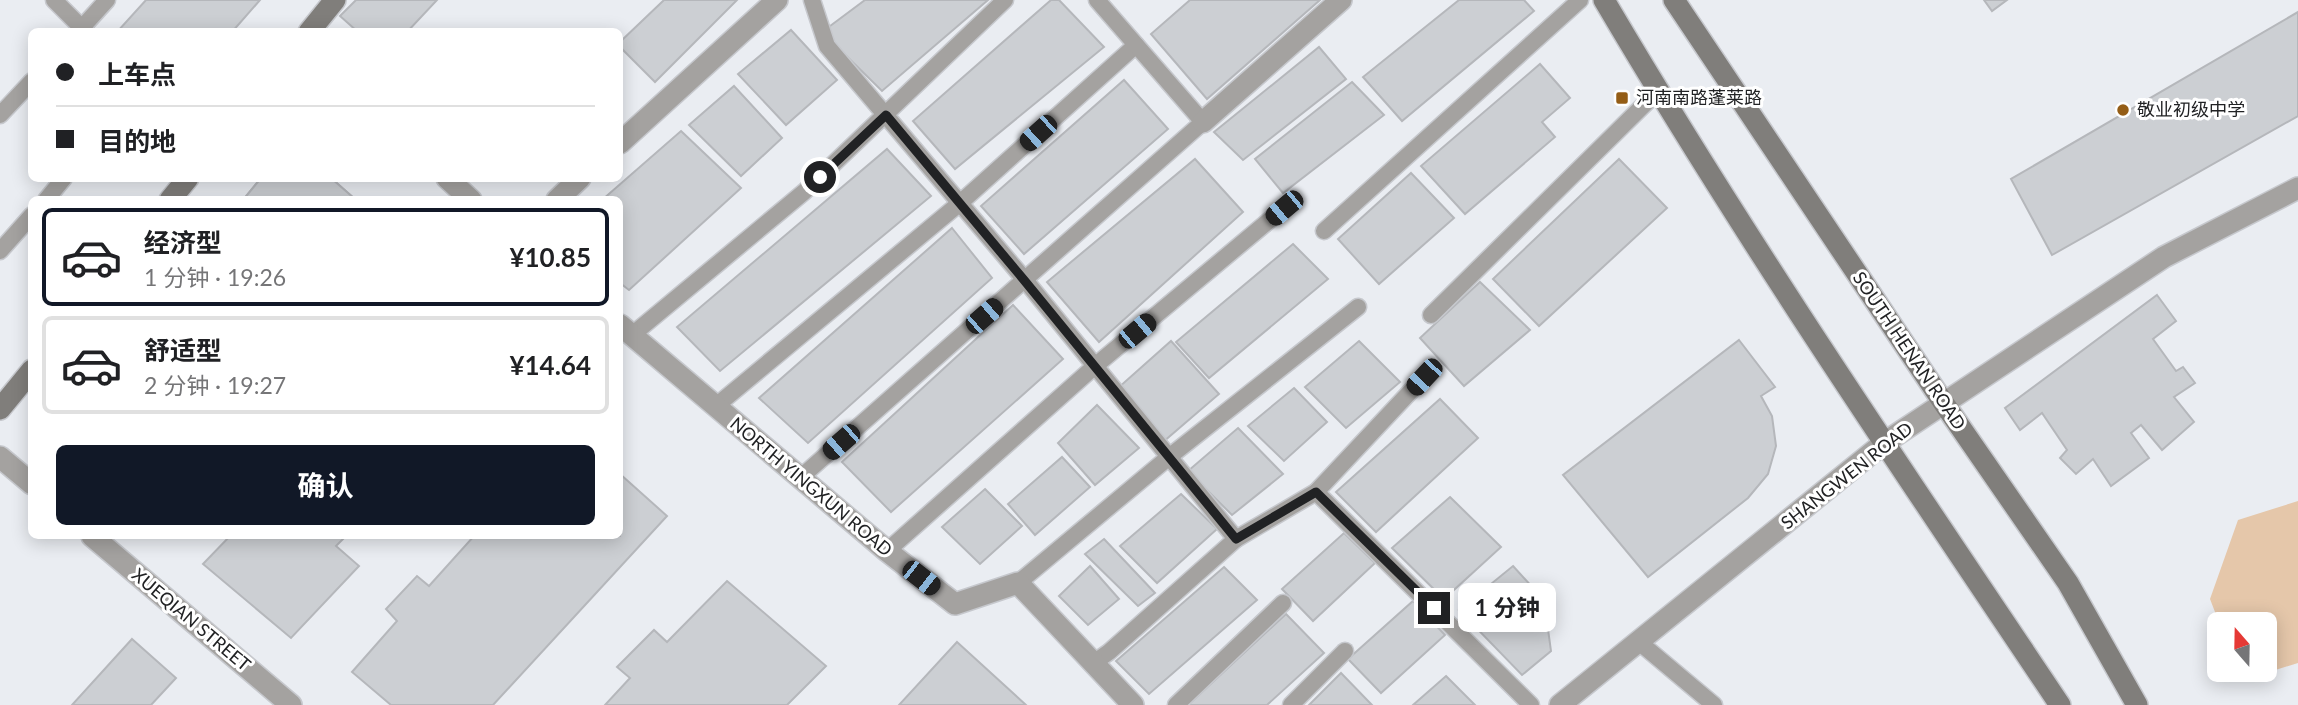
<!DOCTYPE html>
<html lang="zh">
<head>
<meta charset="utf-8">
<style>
	body { margin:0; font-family:Lato,"Noto Sans SC",sans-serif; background:#f2f2f2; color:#202124; height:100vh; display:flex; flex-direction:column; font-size:26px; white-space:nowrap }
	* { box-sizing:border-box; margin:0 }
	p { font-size:23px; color:#757577 }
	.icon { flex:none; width:38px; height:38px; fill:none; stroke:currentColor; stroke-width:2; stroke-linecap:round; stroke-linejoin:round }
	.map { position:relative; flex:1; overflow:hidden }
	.panel { position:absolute; left:28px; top:196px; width:595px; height:343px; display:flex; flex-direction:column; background:#fff; border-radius:10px; box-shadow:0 4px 18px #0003 }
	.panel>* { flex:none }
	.banner { position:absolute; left:28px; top:28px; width:595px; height:154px; border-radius:10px; box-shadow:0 4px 18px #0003; display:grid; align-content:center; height:154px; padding:0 28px; background:#fff }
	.needle { width:46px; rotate:340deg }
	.fabs { position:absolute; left:2207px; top:612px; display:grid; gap:14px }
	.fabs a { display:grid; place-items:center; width:70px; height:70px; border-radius:10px; background:#fff; box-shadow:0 4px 18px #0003; font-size:35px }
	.end { position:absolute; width:32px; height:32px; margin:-16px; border:9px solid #212224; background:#fff; box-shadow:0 0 0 4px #fff }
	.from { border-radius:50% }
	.bubble { position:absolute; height:49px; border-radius:10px; background:#fff; box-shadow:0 4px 18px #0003; font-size:23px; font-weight:700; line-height:49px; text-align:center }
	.car { position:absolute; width:21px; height:42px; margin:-21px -10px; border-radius:9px; box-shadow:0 0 5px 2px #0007; background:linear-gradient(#222 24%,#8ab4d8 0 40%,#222 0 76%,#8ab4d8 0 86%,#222 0) }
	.banner b { display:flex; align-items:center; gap:24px; height:66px; font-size:26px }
	.banner b+b { border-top:2px solid #e0e0e0 }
	.banner i { width:18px; height:18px; background:#202124 }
	ul { padding:12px 0 0; list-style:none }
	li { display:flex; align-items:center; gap:21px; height:98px; margin:0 14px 10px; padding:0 14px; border:4px solid #e0e0e0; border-radius:10px }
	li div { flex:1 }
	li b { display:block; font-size:26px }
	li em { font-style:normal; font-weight:700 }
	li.active { border-color:#111827 }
	li>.icon { width:63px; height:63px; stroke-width:1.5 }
	.action { display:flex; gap:14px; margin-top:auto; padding:14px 28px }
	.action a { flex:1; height:80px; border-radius:10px; background:#111827; color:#fff; font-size:28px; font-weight:700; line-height:80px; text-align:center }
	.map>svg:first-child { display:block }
	.green { fill:#e5c7aa }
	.building { fill:#cccfd3; stroke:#b5b7bb; stroke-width:2 }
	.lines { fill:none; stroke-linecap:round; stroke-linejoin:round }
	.lane-casing { stroke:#c6c8cd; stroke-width:19 }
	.street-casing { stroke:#c6c8cd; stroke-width:24 }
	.secondary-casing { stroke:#c6c8cd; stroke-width:24 }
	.lane { stroke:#a4a2a0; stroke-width:16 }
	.street { stroke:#a4a2a0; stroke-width:21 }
	.secondary { stroke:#807e7b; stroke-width:21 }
	.route { stroke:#212224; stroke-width:9 }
	.poi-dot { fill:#945d16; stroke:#fff; stroke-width:2.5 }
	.labels { text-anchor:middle; stroke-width:6; stroke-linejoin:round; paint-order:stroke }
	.poi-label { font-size:18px; fill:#212224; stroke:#fff; text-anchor:start }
	.street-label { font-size:18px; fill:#212224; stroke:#fff }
</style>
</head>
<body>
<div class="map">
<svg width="2298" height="705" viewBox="0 0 2298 705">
	<rect width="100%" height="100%" fill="#eaedf2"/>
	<polygon class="green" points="2298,501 2298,663 2269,672 2265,670 2264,625 2220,625 2210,599 2238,520"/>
	<g class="building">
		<polygon points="146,0 260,0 232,32 117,32"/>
		<polygon points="356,0 437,0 407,32 358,32 340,16"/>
		<polygon points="664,0 737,0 655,82 620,47 620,42"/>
		<polygon points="865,0 988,0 882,91 822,32"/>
		<polygon points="1051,0 1059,0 1104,47 955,169 913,121"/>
		<polygon points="1190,0 1320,0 1207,99 1151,34"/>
		<polygon points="1459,0 1524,0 1534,11 1402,121 1363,77"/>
		<polygon points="1984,0 2007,0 1992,11"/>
		<polygon points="2298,12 2298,116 2052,255 2011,179"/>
		<polygon points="791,30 837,80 786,125 738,74"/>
		<polygon points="1319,47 1346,79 1243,160 1214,132"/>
		<polygon points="1540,64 1570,98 1542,122 1555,137 1465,214 1421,166"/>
		<polygon points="1124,80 1168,129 1024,254 981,206"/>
		<polygon points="1352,82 1384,115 1283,193 1255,159"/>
		<polygon points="734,86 782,138 741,176 689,125"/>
		<polygon points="681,131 741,188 629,290 620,283 620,200 602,200"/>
		<polygon points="887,149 931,196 720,371 677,327"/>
		<polygon points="1195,159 1243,212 1099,342 1047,282"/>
		<polygon points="1619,159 1667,208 1539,326 1493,279"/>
		<polygon points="1411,173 1454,218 1379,284 1338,239"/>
		<polygon points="261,178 331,178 356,200 243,200"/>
		<polygon points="261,178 331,178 356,200 243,200"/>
		<polygon points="952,228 992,278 808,443 759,398"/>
		<polygon points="1293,244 1328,279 1209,378 1176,342"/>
		<polygon points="1480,282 1530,330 1464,386 1420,338"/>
		<polygon points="2157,295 2176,321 2153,339 2176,371 2183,367 2195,383 2174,397 2194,422 2162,450 2141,425 2131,433 2149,458 2111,486 2093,459 2076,474 2060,458 2067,450 2042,413 2020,430 2005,408"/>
		<polygon points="1013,305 1063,359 891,512 842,462"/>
		<polygon points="1739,340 1775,387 1761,396 1772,416 1776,446 1768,474 1748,498 1648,577 1563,475"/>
		<polygon points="1171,341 1219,394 1163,442 1118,388"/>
		<polygon points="1359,341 1400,382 1346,428 1305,387"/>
		<polygon points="1294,388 1327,422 1284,461 1248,426"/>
		<polygon points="1440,399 1478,438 1376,532 1336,492"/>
		<polygon points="1097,405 1139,448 1095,485 1058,443"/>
		<polygon points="1238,428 1283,474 1232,515 1188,471"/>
		<polygon points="1062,457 1090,487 1035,535 1008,504"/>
		<polygon points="620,474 667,516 493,705 391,705 352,672 397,621 386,609 417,576 429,586 474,536 620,536"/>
		<polygon points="985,489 1022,526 980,564 942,527"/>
		<polygon points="1181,494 1217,529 1157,583 1120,546"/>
		<polygon points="1450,497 1501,547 1444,599 1392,548"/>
		<polygon points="1344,533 1375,563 1313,621 1282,589"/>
		<polygon points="230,536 346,536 336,546 359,566 291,638 203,564"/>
		<polygon points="1104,539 1155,593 1138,606 1085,554"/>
		<polygon points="1090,566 1119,599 1088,625 1059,596"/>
		<polygon points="1513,566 1544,600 1551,651 1522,675 1459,610"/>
		<polygon points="1224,567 1257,600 1149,694 1116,661"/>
		<polygon points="727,581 826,666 787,705 605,705 630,678 617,667 654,630 667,642"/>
		<polygon points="1413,601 1445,635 1381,693 1348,659"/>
		<polygon points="1286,614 1324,653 1267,705 1188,705"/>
		<polygon points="132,639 176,678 151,705 72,705"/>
		<polygon points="957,642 1026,705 899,705"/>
		<polygon points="1341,673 1372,705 1309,705"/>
		<polygon points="1446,676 1475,705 1413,705"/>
	</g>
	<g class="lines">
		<g class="lane-casing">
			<g id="lane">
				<polyline points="54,0 86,32"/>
				<polyline points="812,0 827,46 1025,280 1236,539 1316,492 1531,705"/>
				<polyline points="78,32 107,0"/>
				<polyline points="0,115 32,81"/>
				<polyline points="46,200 64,178"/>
				<polyline points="1324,231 1580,0"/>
				<polyline points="0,251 32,215"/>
				<polyline points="1431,315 1659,90"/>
				<polyline points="632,335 804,192 1005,0"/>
				<polyline points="716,406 960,203 1136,45"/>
				<polyline points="800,478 1203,122 1097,0"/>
				<polyline points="1316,492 1424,377"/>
				<polyline points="887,551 1095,366 1284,208"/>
				<polyline points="1018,583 1169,457 1358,307"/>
				<polyline points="1639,642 1714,705"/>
				<polyline points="1092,664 1109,652 1236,539"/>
				<polyline points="1176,705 1283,603"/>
				<polyline points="1291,705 1345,651"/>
			</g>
		</g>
		<g class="street-casing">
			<g id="street">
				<polyline points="1203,122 1341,0"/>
				<polyline points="620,143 777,0"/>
				<polyline points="447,178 471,200"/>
				<polyline points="557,200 580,178"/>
				<polyline points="620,325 887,551 955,604 1018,583 1133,705"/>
				<polyline points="0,457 32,484"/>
				<polyline points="92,536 291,705"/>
				<polyline points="1560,705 1884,443 2164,257 2298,188"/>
			</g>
		</g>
		<g class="secondary-casing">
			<g id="secondary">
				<path d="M 1604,0 C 1746,241 1904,472 2060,705"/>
				<polyline points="1674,0 1945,405 2068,583 2137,705"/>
				<polyline points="309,32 335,0"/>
				<polyline points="170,200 188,178"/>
				<polyline points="0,409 32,370"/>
			</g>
		</g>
		<use href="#lane" class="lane"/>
		<use href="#street" class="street"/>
		<use href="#secondary" class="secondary"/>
	</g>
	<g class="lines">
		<polyline class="route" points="820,177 886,115 1024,280 1236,539 1316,492 1434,608"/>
	</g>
	<g class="poi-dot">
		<rect x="1615" y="91" width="14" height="14" rx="3.5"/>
		<circle cx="2123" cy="110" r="7"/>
	</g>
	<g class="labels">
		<g class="poi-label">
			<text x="1636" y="104">河南南路蓬莱路</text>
			<text x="2137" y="116">敬业初级中学</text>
		</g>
		<g class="street-label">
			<text transform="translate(1909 351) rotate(56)" y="6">SOUTH HENAN ROAD</text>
			<text transform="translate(1847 476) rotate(-38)" y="6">SHANGWEN ROAD</text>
			<text transform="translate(811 487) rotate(40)" y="6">NORTH YINGXUN ROAD</text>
			<text transform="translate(191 620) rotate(40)" y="6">XUEQIAN STREET</text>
		</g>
	</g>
</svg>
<div class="fabs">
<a><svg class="needle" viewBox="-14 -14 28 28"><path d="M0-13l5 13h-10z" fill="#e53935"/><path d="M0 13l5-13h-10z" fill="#757577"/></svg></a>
</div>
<i class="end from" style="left:820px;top:177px"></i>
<i class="end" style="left:1434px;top:608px"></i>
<div class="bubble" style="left:1458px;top:583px;width:98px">1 分钟</div>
<i class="car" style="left:1038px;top:133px;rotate:228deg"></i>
<i class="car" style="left:1284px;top:208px;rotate:230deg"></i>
<i class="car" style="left:984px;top:316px;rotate:49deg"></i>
<i class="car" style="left:1137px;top:331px;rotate:50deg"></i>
<i class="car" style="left:1424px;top:377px;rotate:223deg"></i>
<i class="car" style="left:841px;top:442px;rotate:229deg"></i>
<i class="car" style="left:921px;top:578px;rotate:128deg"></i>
<div class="banner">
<b><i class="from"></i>上车点</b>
<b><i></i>目的地</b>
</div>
<section class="panel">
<ul>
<li class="active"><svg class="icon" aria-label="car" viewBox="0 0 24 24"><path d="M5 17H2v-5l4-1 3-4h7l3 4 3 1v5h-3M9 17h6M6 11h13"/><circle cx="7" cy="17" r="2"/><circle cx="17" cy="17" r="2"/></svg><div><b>经济型</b><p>1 分钟 · 19:26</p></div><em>¥10.85</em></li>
<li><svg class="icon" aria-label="car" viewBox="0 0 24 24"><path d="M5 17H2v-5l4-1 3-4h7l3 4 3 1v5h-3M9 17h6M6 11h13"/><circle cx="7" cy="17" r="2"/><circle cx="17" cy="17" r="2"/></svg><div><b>舒适型</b><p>2 分钟 · 19:27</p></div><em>¥14.64</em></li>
</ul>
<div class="action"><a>确认</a></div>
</section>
</div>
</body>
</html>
